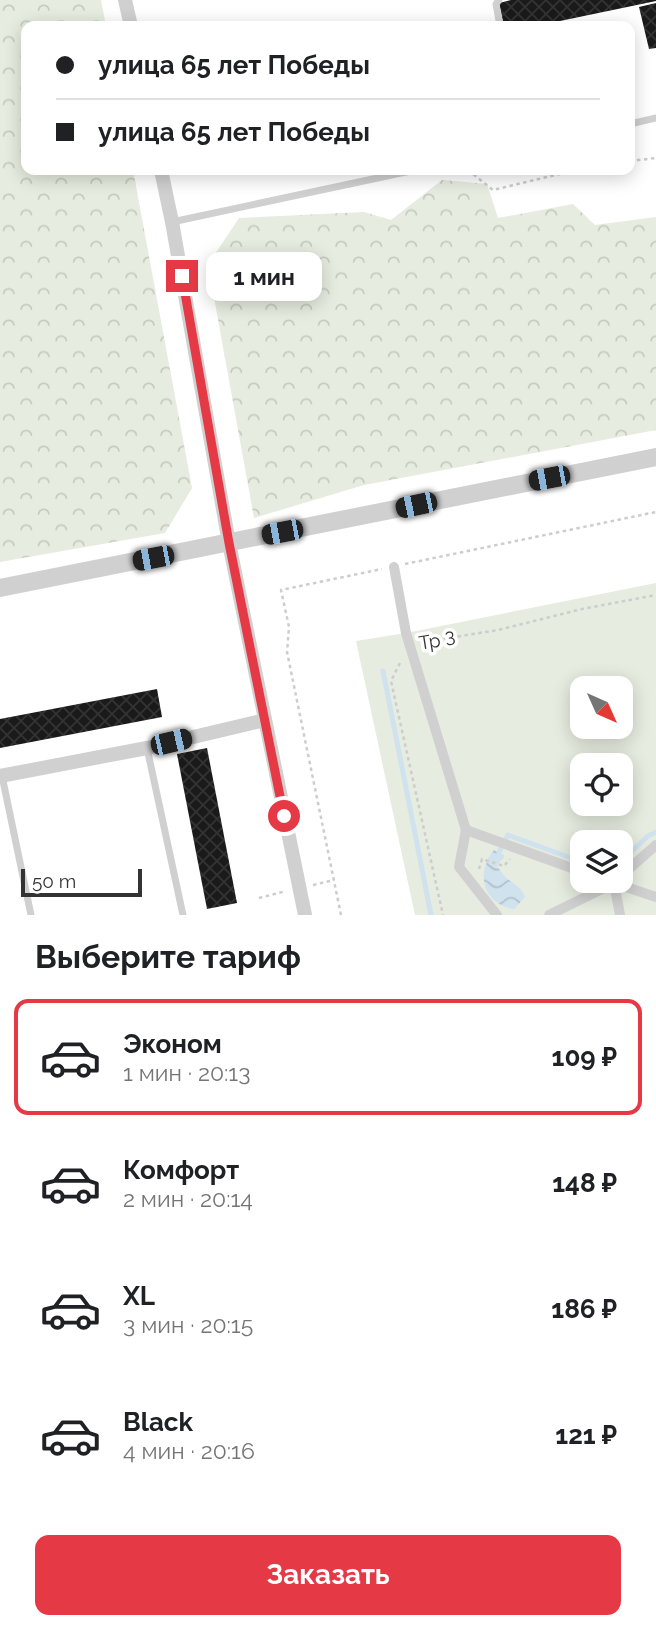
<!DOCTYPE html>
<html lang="ru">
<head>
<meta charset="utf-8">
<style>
	body { margin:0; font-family:Raleway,sans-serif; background:#f6f6f6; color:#202124; height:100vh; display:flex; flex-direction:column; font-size:26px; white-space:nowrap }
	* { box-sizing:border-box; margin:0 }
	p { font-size:23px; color:#757577 }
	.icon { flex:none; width:38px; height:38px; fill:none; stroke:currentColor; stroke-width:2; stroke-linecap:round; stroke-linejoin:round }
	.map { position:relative; height:915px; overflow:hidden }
	.details { display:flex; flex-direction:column; background:#fff; flex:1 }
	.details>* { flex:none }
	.hud { position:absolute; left:21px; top:21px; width:614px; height:154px; border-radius:14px; box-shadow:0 4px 18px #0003; display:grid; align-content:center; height:154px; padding:0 35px; background:#fff }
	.needle { width:46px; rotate:135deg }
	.tools { position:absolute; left:570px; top:676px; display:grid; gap:14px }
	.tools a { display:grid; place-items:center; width:63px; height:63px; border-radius:14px; background:#fff; box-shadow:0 4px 18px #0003; font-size:35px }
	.scale { position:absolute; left:21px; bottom:18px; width:121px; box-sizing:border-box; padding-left:7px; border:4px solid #333; border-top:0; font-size:19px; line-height:24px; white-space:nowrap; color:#333; -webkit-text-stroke:5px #fff; paint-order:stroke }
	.end { position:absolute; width:32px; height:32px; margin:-16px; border:9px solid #e63946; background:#fff; box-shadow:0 0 0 4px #fff }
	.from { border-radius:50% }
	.bubble { position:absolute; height:49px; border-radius:14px; background:#fff; box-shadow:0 4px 18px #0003; font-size:23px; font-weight:700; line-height:49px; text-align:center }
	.car { position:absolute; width:21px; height:42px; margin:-21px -10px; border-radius:9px; box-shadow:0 0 5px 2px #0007; background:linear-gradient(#222 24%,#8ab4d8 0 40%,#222 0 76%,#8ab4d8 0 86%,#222 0) }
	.hud b { display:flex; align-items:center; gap:24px; height:66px; font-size:26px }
	.hud b+b { border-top:2px solid #e0e0e0 }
	.hud i { width:18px; height:18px; background:#202124 }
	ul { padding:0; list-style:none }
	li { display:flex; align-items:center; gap:21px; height:116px; margin:0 14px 10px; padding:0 21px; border:4px solid transparent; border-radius:14px }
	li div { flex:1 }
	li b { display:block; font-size:26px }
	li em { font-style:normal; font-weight:700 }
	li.on { border-color:#e63946 }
	li>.icon { width:63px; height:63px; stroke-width:1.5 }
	h2 { padding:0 35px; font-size:32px; line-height:84px }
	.action { display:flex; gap:14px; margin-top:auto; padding:14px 35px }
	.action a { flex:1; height:80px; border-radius:14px; background:#e63946; color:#fff; font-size:28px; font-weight:700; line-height:80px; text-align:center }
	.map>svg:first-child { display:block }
	.forest { fill:url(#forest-crowns) }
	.park { fill:#e6ecdf; fill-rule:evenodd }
	.water { fill:url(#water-waves) }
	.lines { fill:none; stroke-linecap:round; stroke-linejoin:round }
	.stream { stroke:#cfe2ee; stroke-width:5 }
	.building { fill:url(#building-cross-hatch) }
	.path { stroke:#cdcdcd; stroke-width:2.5; stroke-dasharray:3.5 3.5; stroke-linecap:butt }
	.service { stroke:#d0d0d0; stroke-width:7 }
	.pedestrian { stroke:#d0d0d0; stroke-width:10 }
	.minor { stroke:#d0d0d0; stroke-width:14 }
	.tertiary { stroke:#d0d0d0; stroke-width:18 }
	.route { stroke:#e63946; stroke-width:9 }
	.labels { text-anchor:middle; stroke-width:7; stroke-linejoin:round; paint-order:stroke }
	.street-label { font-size:19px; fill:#333; stroke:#fff }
</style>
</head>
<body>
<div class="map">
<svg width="656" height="915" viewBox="0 0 656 915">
	<defs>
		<pattern id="forest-crowns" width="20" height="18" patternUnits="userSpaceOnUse" patternTransform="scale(1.75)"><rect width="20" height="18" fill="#e6ecdf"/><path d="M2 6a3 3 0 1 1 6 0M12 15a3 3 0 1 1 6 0" fill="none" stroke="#c6cbc0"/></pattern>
		<pattern id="water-waves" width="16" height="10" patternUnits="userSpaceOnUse" patternTransform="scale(1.75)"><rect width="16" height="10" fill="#cfe2ee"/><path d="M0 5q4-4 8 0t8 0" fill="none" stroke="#b2c2cd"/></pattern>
		<pattern id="building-cross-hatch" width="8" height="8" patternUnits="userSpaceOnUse" patternTransform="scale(1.75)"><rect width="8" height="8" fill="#1a1a1a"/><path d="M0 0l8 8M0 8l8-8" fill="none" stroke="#333"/></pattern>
	</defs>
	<rect width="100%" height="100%" fill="#fff"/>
	<g class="forest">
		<polygon points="0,0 101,0 106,26 26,26 26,170 133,170 192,488 165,533 0,562"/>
		<polygon points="442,180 487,184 498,218 573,204 595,225 656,217 656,430 364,485 254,518 215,303 215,254 239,218 364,212 391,220"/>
	</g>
	<path class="park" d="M 656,583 L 656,915 L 415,915 L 356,641 L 406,633 ZM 583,688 L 621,688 L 621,726 L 583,726 ZM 583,765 L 621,765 L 621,803 L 583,803 ZM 583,842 L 621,842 L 621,880 L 583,880 Z"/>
	<path class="water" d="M 494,850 L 504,855 L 504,858 L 500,861 L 497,866 C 501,871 504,877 509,880 C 517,886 522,888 525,897 L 514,909 C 483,904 475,873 494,850 Z"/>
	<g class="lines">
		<g class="stream">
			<polyline points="383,671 431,915"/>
			<polyline points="499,852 508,835 571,858 583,863"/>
			<polyline points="621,861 648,836 656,832"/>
		</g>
	</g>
	<g class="building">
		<polygon points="511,0 656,0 656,1 536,26 504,26 499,3"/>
		<polygon points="656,3 656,48 649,49 639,7"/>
		<polygon points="157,689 162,717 0,748 0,719"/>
		<polygon points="207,748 237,903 207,909 177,754"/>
	</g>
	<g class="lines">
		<g class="path">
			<polyline points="630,161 656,158"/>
			<polyline points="468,170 493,190 576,170"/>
			<polyline points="405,564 656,512"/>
			<polyline points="423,642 498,630 582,609 656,595"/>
			<polyline points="400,663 391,681 443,915"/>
			<polyline points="479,869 482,859 504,866 510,859"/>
			<polyline points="313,885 334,880"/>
			<polyline points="259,898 286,891"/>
			<polyline points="341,915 287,652 289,627 281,590 382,569"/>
		</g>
		<g class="service">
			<polyline points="499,0 496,4 500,26"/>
			<polyline points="630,124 656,118"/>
			<polyline points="172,222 415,170"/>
			<polyline points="147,748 183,915"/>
			<polyline points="2,776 31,915"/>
		</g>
		<g class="pedestrian">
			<polyline points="394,567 406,633 466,830 583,872"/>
			<polyline points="466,830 459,867 497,915"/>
			<polyline points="621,876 656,845"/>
			<polyline points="549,915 614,883"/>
			<polyline points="620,915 614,883 656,897"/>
		</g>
		<g class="minor">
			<polyline points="125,0 131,26"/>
			<polyline points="161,170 172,222 229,543 305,915"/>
			<polyline points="0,776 147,748 265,720"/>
		</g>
		<polyline class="tertiary" points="0,588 656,457"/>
	</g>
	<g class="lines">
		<polyline class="route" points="182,276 229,543 284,816"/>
	</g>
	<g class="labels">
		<g class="street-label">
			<text transform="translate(437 640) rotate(-9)" y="7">Тр З</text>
		</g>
	</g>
</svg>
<div class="tools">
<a><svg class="needle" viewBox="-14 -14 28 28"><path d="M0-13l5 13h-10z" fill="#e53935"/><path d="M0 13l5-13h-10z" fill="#757577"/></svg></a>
<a><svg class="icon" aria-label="locate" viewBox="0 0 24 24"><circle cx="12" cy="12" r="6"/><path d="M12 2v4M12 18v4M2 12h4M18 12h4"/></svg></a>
<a><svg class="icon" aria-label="layers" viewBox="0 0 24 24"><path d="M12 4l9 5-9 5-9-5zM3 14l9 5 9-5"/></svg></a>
</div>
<div class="scale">50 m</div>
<i class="end from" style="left:284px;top:816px"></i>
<i class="end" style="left:182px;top:276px"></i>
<div class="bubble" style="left:206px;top:252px;width:116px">1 мин</div>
<i class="car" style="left:549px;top:478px;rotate:259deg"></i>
<i class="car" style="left:416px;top:505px;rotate:258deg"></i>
<i class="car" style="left:282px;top:532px;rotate:259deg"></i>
<i class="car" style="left:153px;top:558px;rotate:259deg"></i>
<i class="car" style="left:171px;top:742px;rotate:77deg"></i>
<div class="hud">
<b><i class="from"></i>улица 65 лет Победы</b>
<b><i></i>улица 65 лет Победы</b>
</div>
</div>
<section class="details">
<h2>Выберите тариф</h2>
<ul>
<li class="on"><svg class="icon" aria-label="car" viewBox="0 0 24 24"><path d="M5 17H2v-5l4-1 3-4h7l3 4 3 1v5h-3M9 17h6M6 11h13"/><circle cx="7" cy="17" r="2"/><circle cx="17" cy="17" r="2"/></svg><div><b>Эконом</b><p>1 мин · 20:13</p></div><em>109 ₽</em></li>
<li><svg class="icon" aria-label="car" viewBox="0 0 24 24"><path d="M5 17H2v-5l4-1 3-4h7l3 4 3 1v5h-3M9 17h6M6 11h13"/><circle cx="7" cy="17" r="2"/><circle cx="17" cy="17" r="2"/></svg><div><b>Комфорт</b><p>2 мин · 20:14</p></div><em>148 ₽</em></li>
<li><svg class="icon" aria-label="car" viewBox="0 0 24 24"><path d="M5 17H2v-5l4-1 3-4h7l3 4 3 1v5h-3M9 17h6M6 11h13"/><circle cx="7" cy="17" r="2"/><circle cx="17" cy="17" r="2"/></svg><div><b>XL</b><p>3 мин · 20:15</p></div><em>186 ₽</em></li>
<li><svg class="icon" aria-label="car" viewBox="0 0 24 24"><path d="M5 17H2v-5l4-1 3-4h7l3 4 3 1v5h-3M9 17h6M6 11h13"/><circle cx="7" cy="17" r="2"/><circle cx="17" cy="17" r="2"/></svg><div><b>Black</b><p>4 мин · 20:16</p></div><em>121 ₽</em></li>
</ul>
<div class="action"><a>Заказать</a></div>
</section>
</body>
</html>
